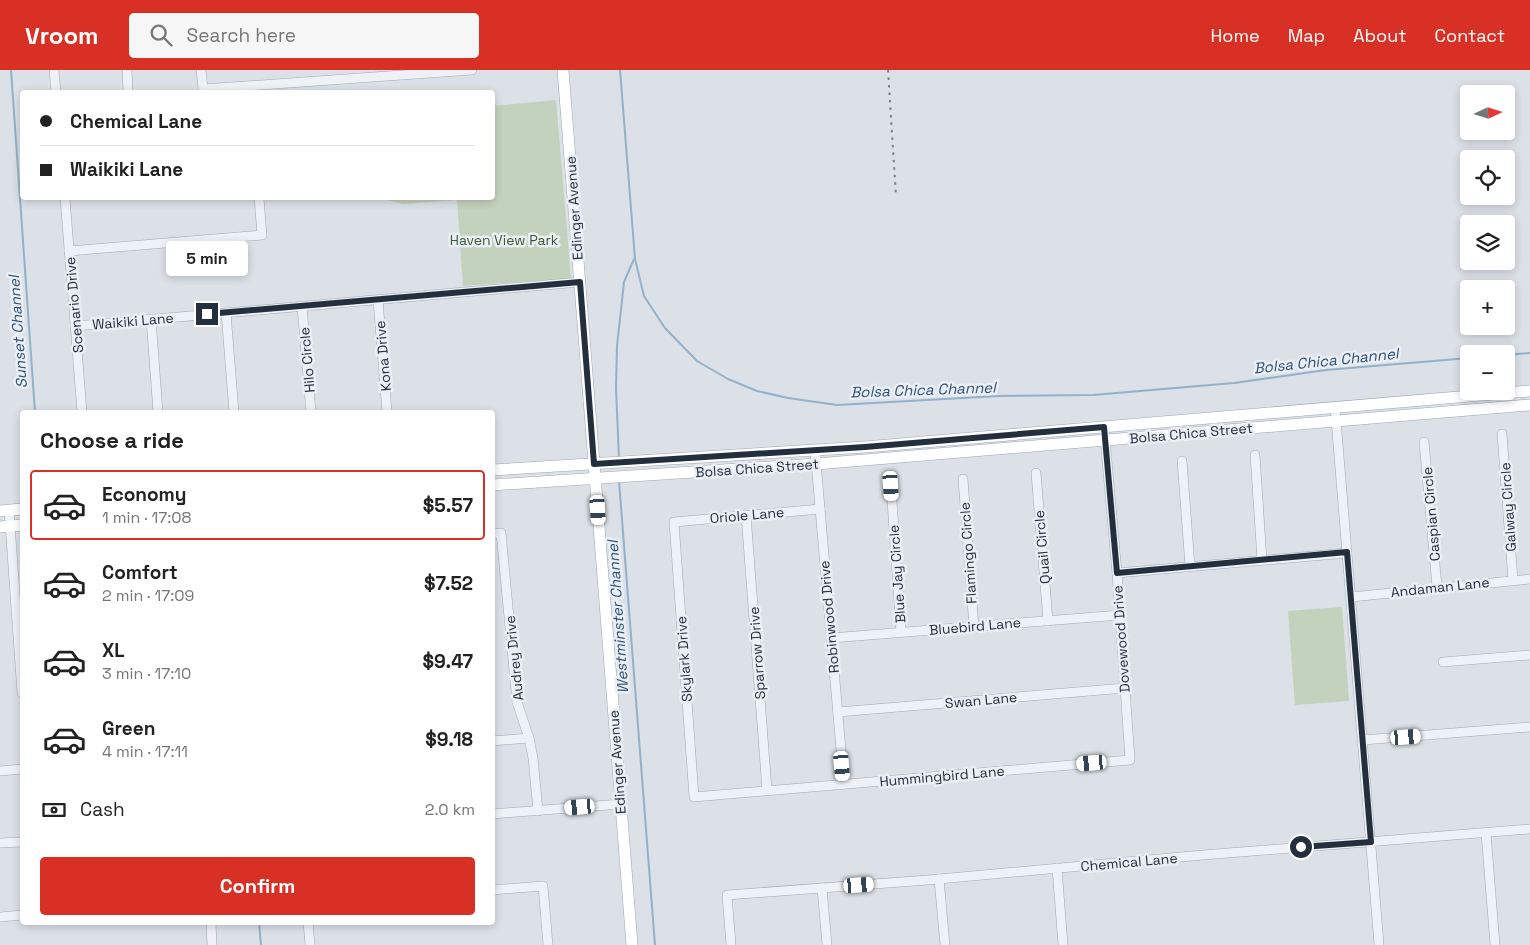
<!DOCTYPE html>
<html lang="en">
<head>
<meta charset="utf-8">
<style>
	body { margin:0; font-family:"Space Grotesk",sans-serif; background:#f6f6f6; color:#222; height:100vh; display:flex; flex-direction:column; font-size:19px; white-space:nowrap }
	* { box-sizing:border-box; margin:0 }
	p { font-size:16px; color:#767676 }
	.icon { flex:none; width:28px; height:28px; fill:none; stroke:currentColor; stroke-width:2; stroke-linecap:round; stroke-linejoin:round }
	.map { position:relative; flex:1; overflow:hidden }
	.side { position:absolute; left:20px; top:340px; width:475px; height:515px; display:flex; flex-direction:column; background:#fff; border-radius:5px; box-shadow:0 2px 8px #0003 }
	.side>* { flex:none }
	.banner { position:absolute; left:20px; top:20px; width:475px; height:110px; border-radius:5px; box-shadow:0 2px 8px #0003; display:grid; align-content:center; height:110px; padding:0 20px; background:#fff }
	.needle { width:32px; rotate:86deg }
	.buttons { position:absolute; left:1460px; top:15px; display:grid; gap:10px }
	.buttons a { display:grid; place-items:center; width:55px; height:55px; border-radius:5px; background:#fff; box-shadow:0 2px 8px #0003; font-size:25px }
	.end { position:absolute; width:22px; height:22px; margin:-11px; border:6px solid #242f3e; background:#fff; box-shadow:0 0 0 2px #fff }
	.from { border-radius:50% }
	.bubble { position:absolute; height:35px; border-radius:5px; background:#fff; box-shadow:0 2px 8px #0003; font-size:16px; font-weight:800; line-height:35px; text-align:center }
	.car { position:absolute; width:15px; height:30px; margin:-15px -8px; border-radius:6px; box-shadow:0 0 4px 1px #0007; background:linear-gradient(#fff 24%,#345 0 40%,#fff 0 76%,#345 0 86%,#fff 0) }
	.banner b { display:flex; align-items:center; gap:18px; height:48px; font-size:19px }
	.banner b+b { border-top:1px solid #e0e0e0 }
	.banner i { width:12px; height:12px; background:#222 }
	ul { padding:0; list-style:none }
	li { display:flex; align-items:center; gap:15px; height:70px; margin:0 10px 8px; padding:0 10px; border:2px solid transparent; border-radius:5px }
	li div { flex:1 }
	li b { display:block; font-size:19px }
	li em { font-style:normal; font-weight:800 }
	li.current { border-color:#d93025 }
	li>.icon { width:45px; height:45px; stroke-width:1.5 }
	h2 { padding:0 20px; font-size:22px; line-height:60px }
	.pay { display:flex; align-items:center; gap:12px; height:55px; padding:0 20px; font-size:19px }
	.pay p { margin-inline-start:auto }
	.primary-button { display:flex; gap:10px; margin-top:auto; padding:10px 20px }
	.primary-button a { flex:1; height:58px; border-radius:5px; background:#d93025; color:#fff; font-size:20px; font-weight:800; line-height:58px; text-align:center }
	header { display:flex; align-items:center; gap:30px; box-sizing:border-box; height:70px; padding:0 25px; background:#d93025; color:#fff }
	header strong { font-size:24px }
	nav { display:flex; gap:28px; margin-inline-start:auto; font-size:18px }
	.search { width:350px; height:45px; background:#f6f6f6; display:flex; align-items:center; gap:12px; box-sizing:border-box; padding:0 18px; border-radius:5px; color:#767676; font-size:19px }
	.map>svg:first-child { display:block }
	.green { fill:#c3d2bc }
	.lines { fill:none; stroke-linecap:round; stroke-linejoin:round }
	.stream { stroke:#93b1ca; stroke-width:2 }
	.minor-casing { stroke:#a0a8b1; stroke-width:10 }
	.major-casing { stroke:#9aa6b4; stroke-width:12 }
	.minor { stroke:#eef1f5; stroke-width:9 }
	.major { stroke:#fff; stroke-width:11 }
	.rail { stroke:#748192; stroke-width:2; stroke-dasharray:2.5 5; stroke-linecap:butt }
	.route { stroke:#242f3e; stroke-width:6 }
	.labels { text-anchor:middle; stroke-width:5; stroke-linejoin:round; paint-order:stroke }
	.street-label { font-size:14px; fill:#242f3e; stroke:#ebeff5 }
	.park-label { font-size:14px; fill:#3b5b31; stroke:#ebeff5 }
	.water-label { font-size:15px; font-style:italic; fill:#2c5175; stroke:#ebeff5 }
</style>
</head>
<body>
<header>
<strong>Vroom</strong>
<div class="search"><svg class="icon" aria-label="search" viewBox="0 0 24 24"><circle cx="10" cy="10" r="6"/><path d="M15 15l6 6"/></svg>Search here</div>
<nav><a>Home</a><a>Map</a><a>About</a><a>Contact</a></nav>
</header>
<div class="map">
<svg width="1530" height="875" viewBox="0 0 1530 875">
	<rect width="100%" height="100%" fill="#dbe1e7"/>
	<g class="green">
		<polygon points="556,30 571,208 463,216 457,130 403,134 379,128 492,128 493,36"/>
		<polygon points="1342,537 1349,631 1295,635 1288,541"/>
	</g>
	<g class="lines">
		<g class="stream">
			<polyline points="11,0 35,342"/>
			<polyline points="620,0 635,189 644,226 665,258 697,291 728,309 757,321 788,328 837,335 999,326 1093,325 1234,313 1326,300 1469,288"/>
			<polyline points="1506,285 1530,283"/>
			<polyline points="619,389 616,318 617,276 624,212 634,189"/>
			<polyline points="619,411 655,875"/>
			<polyline points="259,852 261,875"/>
		</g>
		<g class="minor-casing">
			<g id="minor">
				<polyline points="54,0 56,22"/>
				<polyline points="127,0 128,22"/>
				<polyline points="201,0 203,19 472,0"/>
				<polyline points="65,128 82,342"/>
				<polyline points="69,181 262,165 259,128"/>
				<polyline points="378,230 387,342"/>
				<polyline points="302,237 311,342"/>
				<polyline points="226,243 234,342"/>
				<polyline points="151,249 158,342"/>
				<polyline points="75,256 580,212"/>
				<polyline points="1335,337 1379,875"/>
				<polyline points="1502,364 1513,510"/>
				<polyline points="1424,372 1437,517"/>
				<polyline points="815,381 844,714"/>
				<polyline points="1255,385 1262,490"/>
				<polyline points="1182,391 1190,496"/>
				<polyline points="1036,403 1048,551"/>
				<polyline points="963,409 974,557"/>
				<polyline points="891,416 901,562"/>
				<polyline points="820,439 674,452 694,727 1130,690 1117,503 1104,357"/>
				<polyline points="9,440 22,623"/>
				<polyline points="746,445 767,720"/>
				<polyline points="492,464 501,463 517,632 529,668 533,688 538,741"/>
				<polyline points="1117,503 1347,483"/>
				<polyline points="1351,527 1530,509"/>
				<polyline points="831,568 1120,545"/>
				<polyline points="1443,592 1530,585"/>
				<polyline points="838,642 1125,618"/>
				<polyline points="1363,670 1530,657"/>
				<polyline points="492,671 529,668"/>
				<polyline points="0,701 22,699"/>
				<polyline points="492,744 621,734"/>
				<polyline points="1486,763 1495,875"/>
				<polyline points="0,773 22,772"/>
				<polyline points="1057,798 1063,875"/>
				<polyline points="939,809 945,875"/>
				<polyline points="822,818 827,875"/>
				<polyline points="492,820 543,816 548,875"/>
				<polyline points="0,847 22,845"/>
				<polyline points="211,852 212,875"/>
				<polyline points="308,852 310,875"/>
				<polyline points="731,875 727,825 928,810 1203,785 1530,759"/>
			</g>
		</g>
		<g class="major-casing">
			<g id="major">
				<polyline points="563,0 632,875"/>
				<polyline points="492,400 865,377 1530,321"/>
				<polyline points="492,415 816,394 1530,335"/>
				<polyline points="0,441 22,439"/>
				<polyline points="0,457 22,455"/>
			</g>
		</g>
		<use href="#minor" class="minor"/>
		<use href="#major" class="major"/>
		<polyline class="rail" points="888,0 896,126"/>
	</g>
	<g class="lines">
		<polyline class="route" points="207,244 580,212 594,394 865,377 1104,357 1117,503 1347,482 1371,772 1301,777"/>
	</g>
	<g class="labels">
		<g class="street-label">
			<text transform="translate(574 138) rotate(-94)" y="5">Edinger Avenue</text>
			<text transform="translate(74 235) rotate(-95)" y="5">Scenario Drive</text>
			<text transform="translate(133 251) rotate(-5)" y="5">Waikiki Lane</text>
			<text transform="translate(383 286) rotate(-95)" y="5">Kona Drive</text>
			<text transform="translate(307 290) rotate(-95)" y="5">Hilo Circle</text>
			<text transform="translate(1191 363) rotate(-5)" y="5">Bolsa Chica Street</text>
			<text transform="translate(757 398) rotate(-4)" y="5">Bolsa Chica Street</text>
			<text transform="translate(1508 437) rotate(-94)" y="5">Galway Circle</text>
			<text transform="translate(1431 444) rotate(-95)" y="5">Caspian Circle</text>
			<text transform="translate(747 445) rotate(-5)" y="5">Oriole Lane</text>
			<text transform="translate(1042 477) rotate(-95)" y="5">Quail Circle</text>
			<text transform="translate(968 483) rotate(-94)" y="5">Flamingo Circle</text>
			<text transform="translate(897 504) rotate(-94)" y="5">Blue Jay Circle</text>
			<text transform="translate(1440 517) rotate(-6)" y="5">Andaman Lane</text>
			<text transform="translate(829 547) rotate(-95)" y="5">Robinwood Drive</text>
			<text transform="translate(975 556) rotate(-5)" y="5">Bluebird Lane</text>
			<text transform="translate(1121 569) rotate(-94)" y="5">Dovewood Drive</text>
			<text transform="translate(757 583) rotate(-94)" y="5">Sparrow Drive</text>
			<text transform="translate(514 588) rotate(-96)" y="5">Audrey Drive</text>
			<text transform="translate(684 589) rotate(-94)" y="5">Skylark Drive</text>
			<text transform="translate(981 630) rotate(-5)" y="5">Swan Lane</text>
			<text transform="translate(617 692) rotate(-94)" y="5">Edinger Avenue</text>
			<text transform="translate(942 706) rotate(-5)" y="5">Hummingbird Lane</text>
			<text transform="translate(1129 792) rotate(-5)" y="5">Chemical Lane</text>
		</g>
		<g class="park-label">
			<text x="504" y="175">Haven View Park</text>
		</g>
		<g class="water-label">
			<text transform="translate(18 262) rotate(-94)" y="5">Sunset Channel</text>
			<text transform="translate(1326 291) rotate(-6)" y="5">Bolsa Chica Channel</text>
			<text transform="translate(923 320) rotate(-2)" y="5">Bolsa Chica Channel</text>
			<text transform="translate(618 547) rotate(-94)" y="5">Westminster Channel</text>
		</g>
	</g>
</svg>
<div class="buttons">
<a><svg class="needle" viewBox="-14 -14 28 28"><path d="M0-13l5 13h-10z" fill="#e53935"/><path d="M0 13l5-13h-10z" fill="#767676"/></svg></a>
<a><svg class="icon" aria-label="locate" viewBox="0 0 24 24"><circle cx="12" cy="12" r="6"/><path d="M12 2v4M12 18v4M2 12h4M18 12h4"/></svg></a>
<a><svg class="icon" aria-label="layers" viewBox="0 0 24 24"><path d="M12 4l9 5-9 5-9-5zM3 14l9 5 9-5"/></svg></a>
<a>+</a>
<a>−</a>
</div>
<i class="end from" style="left:1301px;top:777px"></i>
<i class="end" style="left:207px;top:244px"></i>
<div class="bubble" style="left:166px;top:171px;width:82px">5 min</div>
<i class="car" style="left:891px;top:416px;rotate:176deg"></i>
<i class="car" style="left:598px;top:440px;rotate:176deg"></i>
<i class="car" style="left:1406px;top:667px;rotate:86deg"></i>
<i class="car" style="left:1092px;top:693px;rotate:265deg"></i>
<i class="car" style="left:842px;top:696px;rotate:175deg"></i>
<i class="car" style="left:580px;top:737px;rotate:265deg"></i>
<i class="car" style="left:859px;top:815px;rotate:86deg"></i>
<div class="banner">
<b><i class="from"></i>Chemical Lane</b>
<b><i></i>Waikiki Lane</b>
</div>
<section class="side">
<h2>Choose a ride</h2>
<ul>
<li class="current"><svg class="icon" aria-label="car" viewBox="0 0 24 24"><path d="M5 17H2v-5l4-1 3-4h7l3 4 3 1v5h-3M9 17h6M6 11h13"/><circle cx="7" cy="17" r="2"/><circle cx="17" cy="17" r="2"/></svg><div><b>Economy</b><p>1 min · 17:08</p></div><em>$5.57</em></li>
<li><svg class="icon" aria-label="car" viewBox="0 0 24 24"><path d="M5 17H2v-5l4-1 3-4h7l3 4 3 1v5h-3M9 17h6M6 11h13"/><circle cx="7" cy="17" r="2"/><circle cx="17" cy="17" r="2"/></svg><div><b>Comfort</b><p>2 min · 17:09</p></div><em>$7.52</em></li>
<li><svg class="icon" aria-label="car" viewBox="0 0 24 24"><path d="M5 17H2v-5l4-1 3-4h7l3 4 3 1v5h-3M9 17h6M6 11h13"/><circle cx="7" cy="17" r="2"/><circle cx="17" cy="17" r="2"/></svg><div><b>XL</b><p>3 min · 17:10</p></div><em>$9.47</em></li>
<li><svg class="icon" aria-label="car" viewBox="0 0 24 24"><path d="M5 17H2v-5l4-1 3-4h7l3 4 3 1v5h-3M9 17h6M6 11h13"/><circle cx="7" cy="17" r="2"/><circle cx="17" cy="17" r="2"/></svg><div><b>Green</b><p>4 min · 17:11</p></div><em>$9.18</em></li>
</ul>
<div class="pay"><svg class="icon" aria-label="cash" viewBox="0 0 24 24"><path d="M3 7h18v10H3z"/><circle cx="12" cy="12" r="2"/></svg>Cash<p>2.0 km</p></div>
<div class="primary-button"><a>Confirm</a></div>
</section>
</div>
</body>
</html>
